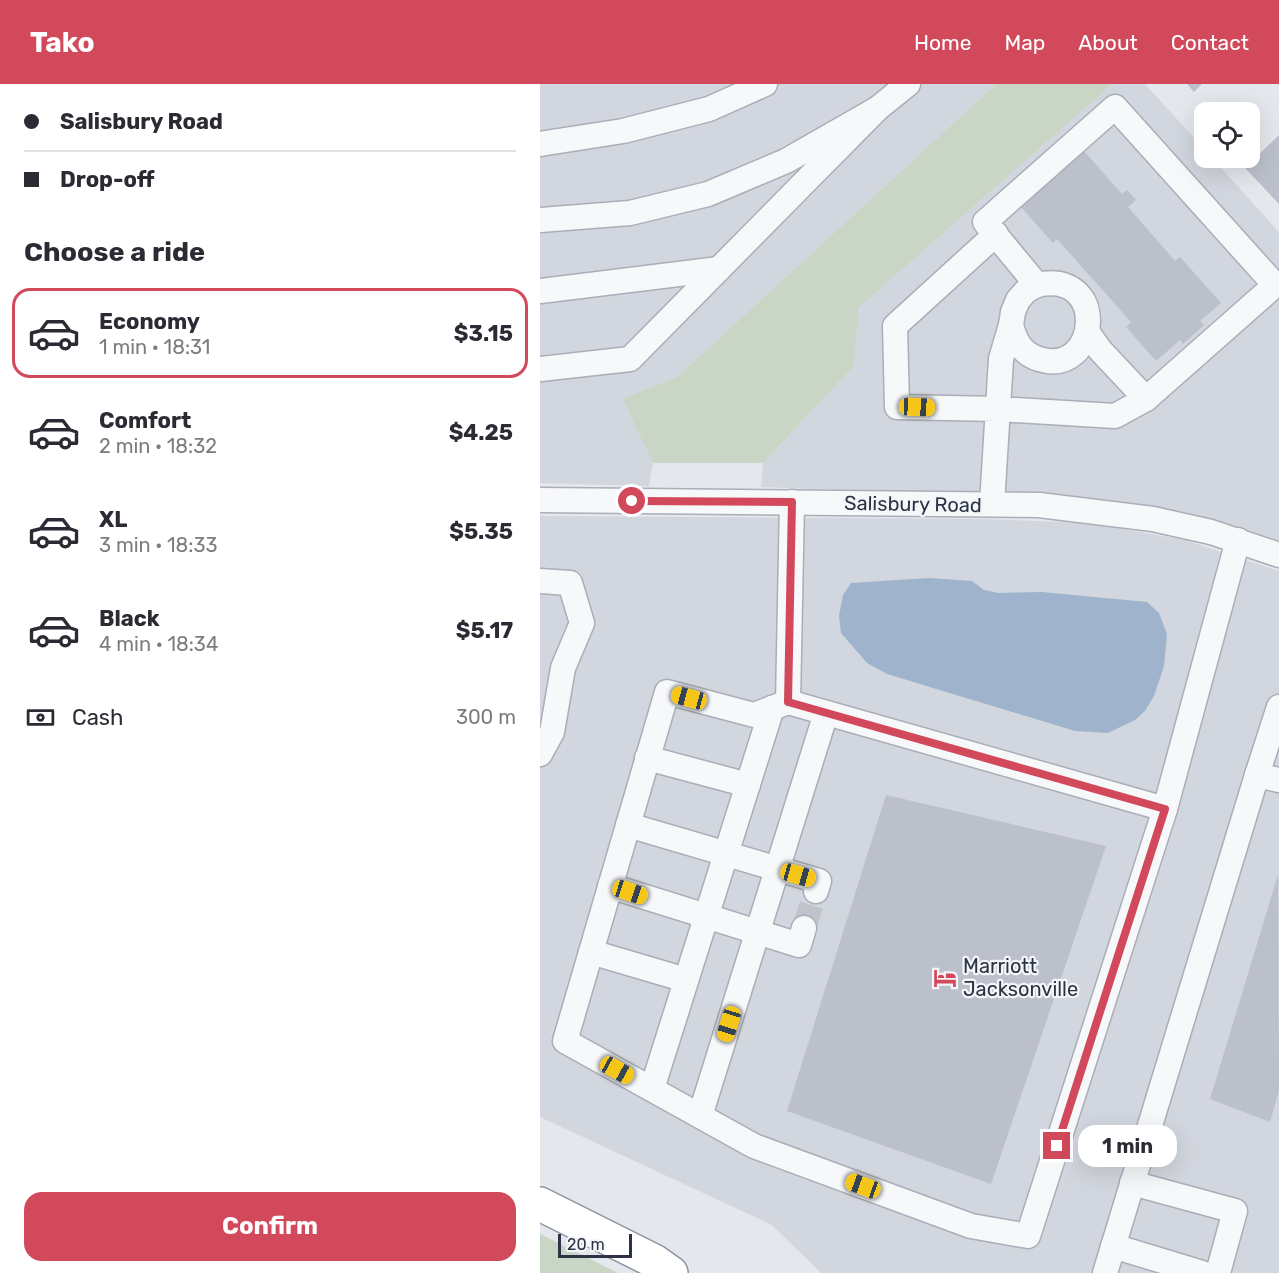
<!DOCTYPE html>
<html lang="en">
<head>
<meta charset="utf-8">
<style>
	body { margin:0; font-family:Rubik,sans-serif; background:#f2f2f3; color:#2b2b33; height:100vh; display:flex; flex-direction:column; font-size:22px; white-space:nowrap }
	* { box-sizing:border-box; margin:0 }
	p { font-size:20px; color:#7c7c81 }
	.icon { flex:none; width:33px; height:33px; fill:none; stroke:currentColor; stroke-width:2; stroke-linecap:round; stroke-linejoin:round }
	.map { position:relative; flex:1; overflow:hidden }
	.sheet { display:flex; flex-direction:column; background:#fff; width:540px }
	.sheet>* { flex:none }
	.guide { display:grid; align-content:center; height:132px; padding:0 24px; background:#fff }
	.fabs { position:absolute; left:654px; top:18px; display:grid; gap:12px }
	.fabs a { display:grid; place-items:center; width:66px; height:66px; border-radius:12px; background:#fff; box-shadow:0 6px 24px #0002; font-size:30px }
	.scale { position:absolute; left:18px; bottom:15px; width:74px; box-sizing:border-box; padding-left:6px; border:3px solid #2b3445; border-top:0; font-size:16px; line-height:21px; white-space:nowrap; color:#2b3445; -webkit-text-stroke:4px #f4f6f9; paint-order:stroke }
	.end { position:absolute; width:27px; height:27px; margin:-14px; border:8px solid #d1495b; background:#fff; box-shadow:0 0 0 3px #fff }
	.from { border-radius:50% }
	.bubble { position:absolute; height:42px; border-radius:18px; background:#fff; box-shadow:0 6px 24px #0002; font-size:20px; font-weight:700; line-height:42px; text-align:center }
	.car { position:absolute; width:18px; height:36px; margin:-18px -9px; border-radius:8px; box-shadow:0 0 4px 2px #0007; background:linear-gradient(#f5c518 24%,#345 0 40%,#f5c518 0 76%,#345 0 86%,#f5c518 0) }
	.guide b { display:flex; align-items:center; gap:21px; height:57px; font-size:22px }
	.guide b+b { border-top:2px solid #e1e1e2 }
	.guide i { width:15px; height:15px; background:#2b2b33 }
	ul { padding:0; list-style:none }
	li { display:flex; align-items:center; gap:18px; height:90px; margin:0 12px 9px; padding:0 12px; border:3px solid transparent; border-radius:18px }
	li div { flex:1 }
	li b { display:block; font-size:22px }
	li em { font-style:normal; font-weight:700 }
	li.on { border-color:#d1495b }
	li>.icon { width:54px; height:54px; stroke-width:1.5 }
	h2 { padding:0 24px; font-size:27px; line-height:72px }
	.pay { display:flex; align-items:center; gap:15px; height:66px; padding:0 24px; font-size:22px }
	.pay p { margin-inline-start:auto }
	.action { display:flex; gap:12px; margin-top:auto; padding:12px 24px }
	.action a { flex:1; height:69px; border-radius:18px; background:#d1495b; color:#fff; font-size:24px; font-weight:700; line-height:69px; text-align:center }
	header { display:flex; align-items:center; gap:36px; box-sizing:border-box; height:84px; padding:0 30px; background:#d1495b; color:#fff }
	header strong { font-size:28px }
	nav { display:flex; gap:33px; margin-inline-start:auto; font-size:21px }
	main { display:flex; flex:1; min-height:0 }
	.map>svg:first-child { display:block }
	.built { fill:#d2d6de }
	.green { fill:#c9d6c5 }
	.water { fill:#9fb4cc }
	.building { fill:#bbc0ca }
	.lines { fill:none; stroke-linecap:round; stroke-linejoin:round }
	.minor-tunnel { stroke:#bfc3cb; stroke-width:24; stroke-dasharray:24 12; stroke-linecap:butt }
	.minor-casing { stroke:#a9aeb7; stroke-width:27 }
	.highway-casing { stroke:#8b94a3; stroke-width:36 }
	.minor { stroke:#f7f8fa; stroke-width:24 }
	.highway { stroke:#fff; stroke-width:33 }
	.route { stroke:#d1495b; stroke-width:8 }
	.labels { text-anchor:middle; stroke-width:4.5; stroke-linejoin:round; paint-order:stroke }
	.street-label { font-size:20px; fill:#2b3445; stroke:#f4f6f9 }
	.poi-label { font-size:20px; fill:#2b3445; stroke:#f4f6f9; text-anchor:start }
</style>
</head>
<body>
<header>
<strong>Tako</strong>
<nav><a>Home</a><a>Map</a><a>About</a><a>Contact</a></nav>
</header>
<main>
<section class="sheet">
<div class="guide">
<b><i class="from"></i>Salisbury Road</b>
<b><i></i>Drop-off</b>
</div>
<h2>Choose a ride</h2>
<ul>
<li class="on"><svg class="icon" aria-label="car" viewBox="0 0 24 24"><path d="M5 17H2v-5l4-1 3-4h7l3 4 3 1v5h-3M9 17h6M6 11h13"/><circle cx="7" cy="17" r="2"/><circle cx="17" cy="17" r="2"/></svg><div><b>Economy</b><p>1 min · 18:31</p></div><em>$3.15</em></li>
<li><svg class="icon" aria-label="car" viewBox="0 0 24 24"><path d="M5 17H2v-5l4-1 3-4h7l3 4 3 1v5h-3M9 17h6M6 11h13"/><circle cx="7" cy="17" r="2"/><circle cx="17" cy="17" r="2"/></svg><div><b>Comfort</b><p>2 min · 18:32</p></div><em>$4.25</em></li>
<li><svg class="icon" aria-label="car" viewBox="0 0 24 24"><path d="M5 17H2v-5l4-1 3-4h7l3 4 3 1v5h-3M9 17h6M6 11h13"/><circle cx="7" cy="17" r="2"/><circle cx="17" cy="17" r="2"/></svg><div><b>XL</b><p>3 min · 18:33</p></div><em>$5.35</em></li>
<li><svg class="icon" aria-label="car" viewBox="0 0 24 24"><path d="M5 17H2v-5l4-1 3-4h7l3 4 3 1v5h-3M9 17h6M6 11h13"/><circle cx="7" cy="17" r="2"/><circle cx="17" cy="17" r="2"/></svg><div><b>Black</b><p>4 min · 18:34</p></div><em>$5.17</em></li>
</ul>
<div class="pay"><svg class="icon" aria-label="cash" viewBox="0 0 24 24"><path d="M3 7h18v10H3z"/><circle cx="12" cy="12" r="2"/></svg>Cash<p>300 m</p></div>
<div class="action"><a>Confirm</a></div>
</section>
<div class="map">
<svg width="739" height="1189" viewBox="0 0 739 1189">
	<rect width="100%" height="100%" fill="#e4e7ec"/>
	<g class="built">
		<polygon points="0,0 456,0 137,293 84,315 113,379 109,402 0,399"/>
		<polygon points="572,0 605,0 664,65 664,74 672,74 739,148 739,457 658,433 570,417 221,403 223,379 314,282 317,224"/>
		<polygon points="0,432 444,435 548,439 645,456 739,487 739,1189 281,1189 232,1141 0,1033"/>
	</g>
	<g class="green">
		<polygon points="456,0 572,0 318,224 314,282 223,379 113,379 83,315 137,293"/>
		<polygon points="0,1150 78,1189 0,1189"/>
	</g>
	<polygon class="water" points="389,494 432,497 444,506 459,509 502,508 607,518 619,529 627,550 624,582 614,612 605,627 595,636 568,649 535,647 347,590 327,579 301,549 299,532 303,511 311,499"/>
	<g class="building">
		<polygon points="647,0 662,0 654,8"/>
		<polygon points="739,51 739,120 705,84"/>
		<polygon points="544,67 582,110 587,106 596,116 588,123 635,177 640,173 681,219 660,237 664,241 643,260 640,256 616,277 586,243 591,238 517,155 513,159 481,123 504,103 501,99 520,82 523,86"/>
		<polygon points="346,711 566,762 451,1100 247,1027"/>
		<polygon points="738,791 739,1006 730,1038 670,1015"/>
	</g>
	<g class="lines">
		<polyline class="minor-tunnel" points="264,844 276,807"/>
		<g class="minor-casing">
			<g id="minor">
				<polyline points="0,60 83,47 169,25 225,0"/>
				<polyline points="0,136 90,129 168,110 246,77 337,25 368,0"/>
				<polyline points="0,207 179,185"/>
				<path d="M 471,241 C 475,257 482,270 499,275 C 559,294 570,185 497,201"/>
				<polyline points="548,249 560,266 606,315"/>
				<polyline points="0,285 90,275 337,25"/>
				<polyline points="0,416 499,421 613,435 671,448 739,471"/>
				<polyline points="252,418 248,618 214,631 127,608 25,957 214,1062 431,1142 488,1152 625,725 698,456"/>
				<polyline points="452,420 461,275 471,241 473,228 478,216 486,207 497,201 445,138 575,23 735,201 606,315 575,332 458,325 357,323 355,242 456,150"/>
				<polyline points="0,497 30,499 42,539 23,584 12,648 0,670"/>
				<polyline points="248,618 625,725"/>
				<polyline points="107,674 208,701"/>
				<polyline points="717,691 739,623"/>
				<polyline points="88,741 279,797 276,807"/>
				<polyline points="70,802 259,861 264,844"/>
				<polyline points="51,868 146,896"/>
				<polyline points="112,1005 232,624"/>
				<polyline points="160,1032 286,629"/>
				<polyline points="592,1099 695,1127 678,1189"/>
				<polyline points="573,1162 662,1189"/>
				<polyline points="565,1189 717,691 739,696"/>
			</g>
		</g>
		<g class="highway-casing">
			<polyline id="highway" points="0,1120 114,1177 131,1189"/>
		</g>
		<use href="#minor" class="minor"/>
		<use href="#highway" class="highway"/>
	</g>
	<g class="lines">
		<polyline class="route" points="92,417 252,418 248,618 625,725 517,1062"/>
	</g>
	<defs>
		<g id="hotel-bare" transform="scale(1.8)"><path d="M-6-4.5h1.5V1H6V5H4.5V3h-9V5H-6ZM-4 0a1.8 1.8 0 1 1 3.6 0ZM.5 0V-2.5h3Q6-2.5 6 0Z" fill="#d1495b" stroke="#f4f6f9" stroke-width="2.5" paint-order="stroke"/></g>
	</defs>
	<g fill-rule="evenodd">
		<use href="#hotel-bare" x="405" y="894"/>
	</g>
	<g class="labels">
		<g class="street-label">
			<text transform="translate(373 420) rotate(1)" y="7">Salisbury Road</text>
		</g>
		<g class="poi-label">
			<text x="423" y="889">Marriott<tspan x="423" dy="23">Jacksonville</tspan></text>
		</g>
	</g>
</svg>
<div class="fabs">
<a><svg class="icon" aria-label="locate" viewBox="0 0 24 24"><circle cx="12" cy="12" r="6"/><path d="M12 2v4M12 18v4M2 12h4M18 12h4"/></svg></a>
</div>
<div class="scale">20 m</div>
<i class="end from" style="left:92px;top:417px"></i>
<i class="end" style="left:517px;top:1062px"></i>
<div class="bubble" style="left:538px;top:1041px;width:99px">1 min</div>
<i class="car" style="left:377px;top:323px;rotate:92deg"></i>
<i class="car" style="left:149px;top:614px;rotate:285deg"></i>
<i class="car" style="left:258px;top:791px;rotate:106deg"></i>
<i class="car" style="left:90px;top:808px;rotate:108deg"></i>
<i class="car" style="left:189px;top:940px;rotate:197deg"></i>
<i class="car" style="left:77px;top:986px;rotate:119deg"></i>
<i class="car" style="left:323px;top:1102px;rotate:290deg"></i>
</div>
</main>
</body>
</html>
